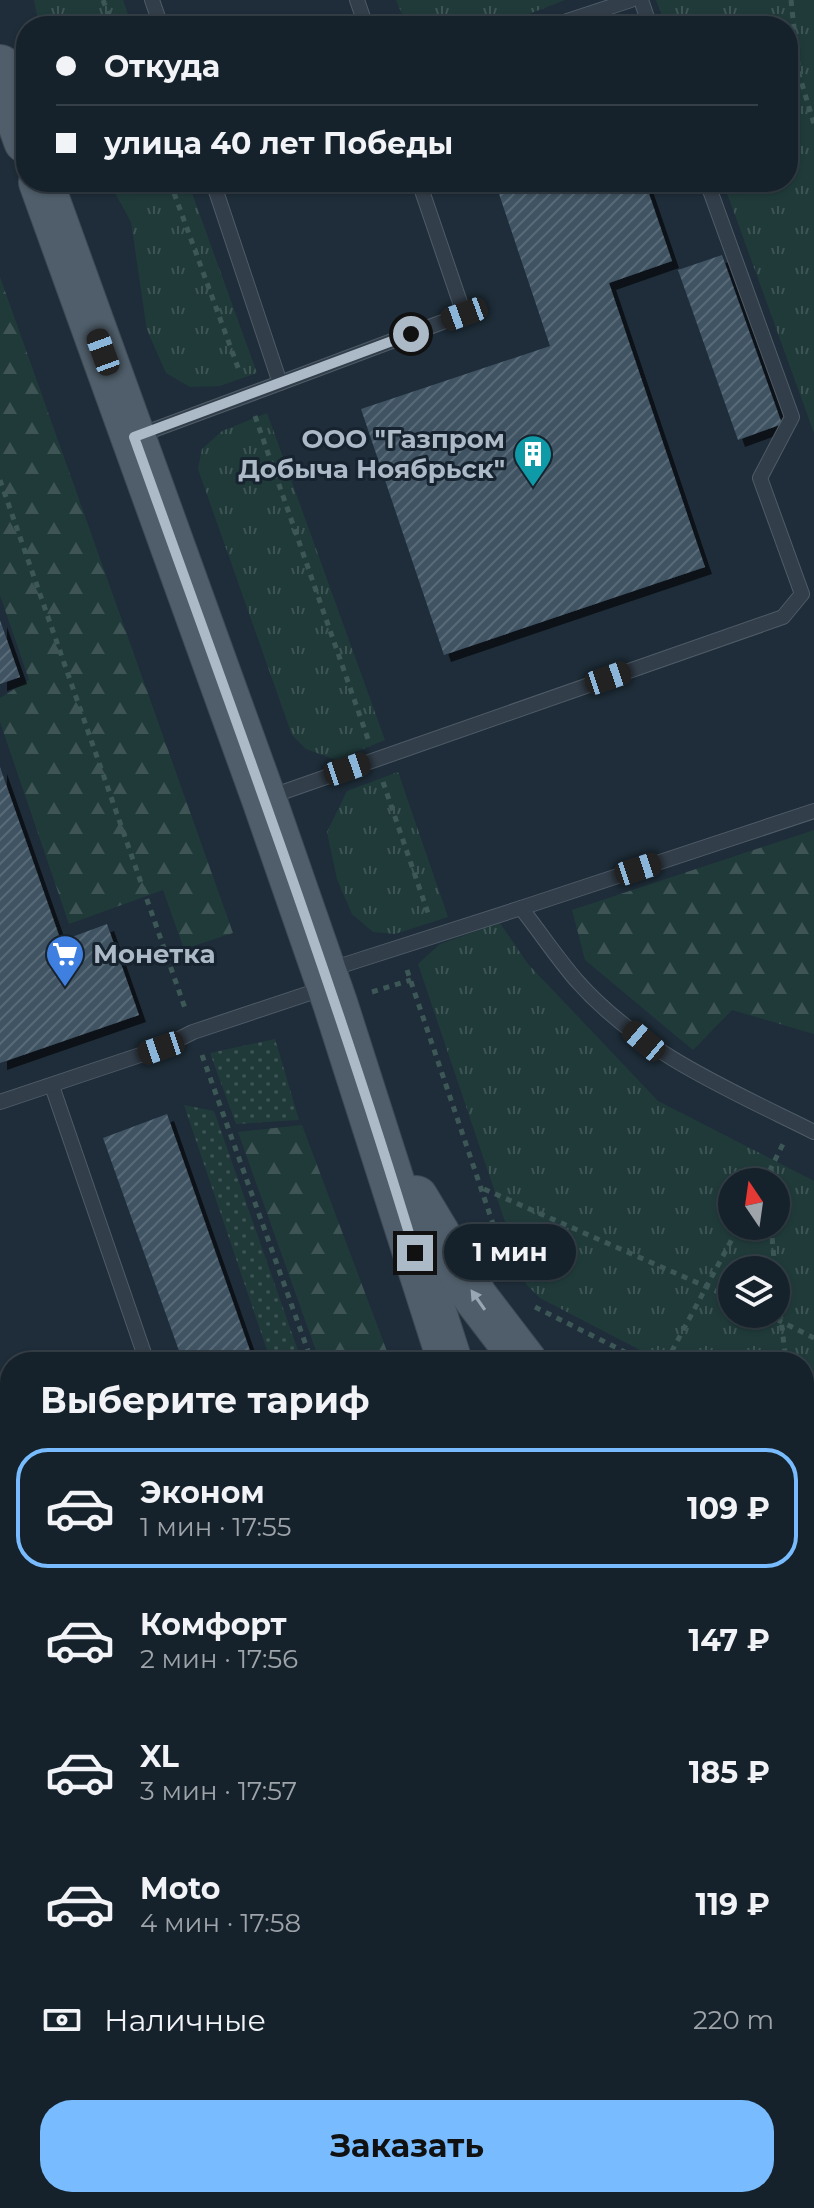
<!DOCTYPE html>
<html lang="ru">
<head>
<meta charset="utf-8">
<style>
	body { margin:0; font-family:Montserrat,sans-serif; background:#1f2a33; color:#f1f3f6; height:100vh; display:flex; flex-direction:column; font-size:30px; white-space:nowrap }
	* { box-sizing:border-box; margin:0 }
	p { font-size:26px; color:#9ea4a9 }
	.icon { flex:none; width:44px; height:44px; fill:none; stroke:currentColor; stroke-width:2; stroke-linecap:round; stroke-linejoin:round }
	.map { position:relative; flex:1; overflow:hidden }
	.panel { position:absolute; left:0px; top:1352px; width:814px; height:856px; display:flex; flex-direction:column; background:#16222b; border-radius:32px 32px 0 0; box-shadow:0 2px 6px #0004,0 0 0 2px #353f47 }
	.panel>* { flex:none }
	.top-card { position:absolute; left:16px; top:16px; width:782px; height:176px; border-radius:32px; box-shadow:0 2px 6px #0004,0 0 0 2px #353f47; display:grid; align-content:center; height:176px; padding:0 40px; background:#16222b }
	.needle { width:52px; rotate:347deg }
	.tools { position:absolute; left:718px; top:1168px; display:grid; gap:16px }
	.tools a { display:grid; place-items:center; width:72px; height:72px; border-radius:50%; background:#16222b; box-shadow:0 2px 6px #0004,0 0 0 2px #353f47; font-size:40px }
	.end { position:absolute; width:36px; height:36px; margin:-18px; border:10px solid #acb9c7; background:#111; box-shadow:0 0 0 4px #111 }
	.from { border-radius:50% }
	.bubble { position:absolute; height:56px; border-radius:28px; background:#16222b; box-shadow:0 2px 6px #0004,0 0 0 2px #353f47; font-size:26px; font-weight:700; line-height:56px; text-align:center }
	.car { position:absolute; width:24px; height:48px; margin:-24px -12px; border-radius:10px; box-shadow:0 0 6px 2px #0007; background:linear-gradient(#222 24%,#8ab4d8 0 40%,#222 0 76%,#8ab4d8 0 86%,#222 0) }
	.top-card b { display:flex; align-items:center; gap:28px; height:76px; font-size:30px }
	.top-card b+b { border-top:2px solid #353f47 }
	.top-card i { width:20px; height:20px; background:#f1f3f6 }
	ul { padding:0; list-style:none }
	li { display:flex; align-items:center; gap:24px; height:120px; margin:0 16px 12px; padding:0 24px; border:4px solid transparent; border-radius:32px }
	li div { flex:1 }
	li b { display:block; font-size:30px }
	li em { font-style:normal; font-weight:700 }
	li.active { border-color:#78bcff }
	li>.icon { width:72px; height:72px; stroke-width:1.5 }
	h2 { padding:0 40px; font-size:36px; line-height:96px }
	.pay { display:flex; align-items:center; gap:20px; height:88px; padding:0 40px; font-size:30px }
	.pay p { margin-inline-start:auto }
	.cta { display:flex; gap:16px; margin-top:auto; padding:16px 40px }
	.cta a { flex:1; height:92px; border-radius:32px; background:#78bcff; color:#111; font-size:32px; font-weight:700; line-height:92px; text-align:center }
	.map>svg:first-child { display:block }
	.grass { fill:url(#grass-dots) }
	.forest { fill:url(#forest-firs) }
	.park { fill:url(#park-tufts); fill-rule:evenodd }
	.building { fill:url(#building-hatch); filter:url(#shadow) }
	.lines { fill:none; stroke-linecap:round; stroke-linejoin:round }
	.lane-casing { stroke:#4f5c68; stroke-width:16 }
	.primary-casing { stroke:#3e4a56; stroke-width:46 }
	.path { stroke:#3d5757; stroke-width:5; stroke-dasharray:6 6; stroke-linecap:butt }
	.lane { stroke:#323e4a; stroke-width:14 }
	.primary { stroke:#4f5e6a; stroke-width:44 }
	.oneway { fill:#99a7b4 }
	.route { stroke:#acb9c7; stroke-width:10 }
	.labels { text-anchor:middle; stroke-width:6; stroke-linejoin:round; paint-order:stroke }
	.poi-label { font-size:26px; font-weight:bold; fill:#acb9c7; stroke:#17232e; text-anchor:end }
</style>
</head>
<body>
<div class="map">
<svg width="814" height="2208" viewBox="0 0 814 2208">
	<defs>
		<pattern id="grass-dots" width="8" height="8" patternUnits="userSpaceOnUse" patternTransform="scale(2)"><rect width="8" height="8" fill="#203a3a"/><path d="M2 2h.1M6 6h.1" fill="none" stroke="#3e5455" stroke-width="1.8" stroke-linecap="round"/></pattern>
		<pattern id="forest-firs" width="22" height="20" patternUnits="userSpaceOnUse" patternTransform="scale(2)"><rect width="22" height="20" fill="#203a3a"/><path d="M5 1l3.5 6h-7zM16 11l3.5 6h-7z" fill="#3e5455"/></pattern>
		<pattern id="park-tufts" width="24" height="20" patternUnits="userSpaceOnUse" patternTransform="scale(2)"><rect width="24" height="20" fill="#203a3a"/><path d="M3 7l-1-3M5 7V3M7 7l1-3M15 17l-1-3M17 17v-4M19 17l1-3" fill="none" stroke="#3e5455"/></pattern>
		<pattern id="building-hatch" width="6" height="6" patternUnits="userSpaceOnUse" patternTransform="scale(2)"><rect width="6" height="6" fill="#405362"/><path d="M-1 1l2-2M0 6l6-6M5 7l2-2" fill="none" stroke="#596a77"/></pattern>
		<filter id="shadow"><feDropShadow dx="7" dy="7" stdDeviation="0" flood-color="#0009"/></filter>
	</defs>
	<rect width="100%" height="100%" fill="#1e2d39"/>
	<g class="grass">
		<polygon points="275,1039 299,1120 236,1124 210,1053"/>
		<polygon points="184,1105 214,1111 302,1362 271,1362"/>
	</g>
	<g class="forest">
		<polygon points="0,277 233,933 184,949 163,890 69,924 0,722 0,698 29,680 0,595"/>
		<polygon points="814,830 814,1034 732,1010 693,1050 585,960 572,910"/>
		<polygon points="302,1125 391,1362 320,1362 238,1132"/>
	</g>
	<g class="park">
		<polygon points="34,0 123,0 132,26 39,26"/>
		<polygon points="396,0 565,0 498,26 410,26 401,12"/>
		<polygon points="656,0 814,0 814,433 723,182 788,182 788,26 666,26"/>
		<polygon points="109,182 188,182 257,373 220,386 190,387 166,373 147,330 131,222"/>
		<polygon points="267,413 385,740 336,760 306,749 292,735 198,469 202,449 222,431"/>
		<polygon points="398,772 448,917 395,934 373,932 352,914 337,879 327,832 347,791"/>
		<path d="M 500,923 L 528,964 L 658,1101 L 814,1181 L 814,1441 L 804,1436 L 804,1362 L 663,1362 L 540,1298 L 526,1284 L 418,964 L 440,944 ZM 732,1182 L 776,1182 L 776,1226 L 732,1226 ZM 776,1270 L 776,1314 L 732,1314 L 732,1270 Z"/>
		<polygon points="804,1704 814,1717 814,1852 804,1873"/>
		<polygon points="215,2198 644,2198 639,2208 208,2208"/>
	</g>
	<g class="building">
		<polygon points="495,182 645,182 672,261 609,283 705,567 444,655 361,409 550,346"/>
		<polygon points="722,255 782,424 738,440 678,270"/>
		<polygon points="0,620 20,677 0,684"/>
		<polygon points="0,767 61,941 107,924 139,1015 0,1063"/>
		<polygon points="167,1114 254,1362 183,1362 103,1138"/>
		<polygon points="0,1617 10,1643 10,1697 0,1701"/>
		<polygon points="10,2140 10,2198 74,2198 77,2208 2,2208 0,2143"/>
	</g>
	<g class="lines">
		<g class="lane-casing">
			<g id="lane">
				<polyline points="152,0 161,26"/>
				<polyline points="357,0 366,26"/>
				<polyline points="641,0 650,26"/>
				<polyline points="552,26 631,0"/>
				<polyline points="280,383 464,314 419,182"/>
				<polyline points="137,436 280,383 213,182"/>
				<polyline points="269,797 783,617 802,594 760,478 792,417 707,182"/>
				<polyline points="521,908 814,811"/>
				<path d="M 328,970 L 521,908 C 540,932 557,958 577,981 C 641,1053 730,1090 814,1132"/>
				<polyline points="52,1086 147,1362"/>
				<polyline points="0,1102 161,1048 193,1032 325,988"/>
				<polyline points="0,2021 10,2001"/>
				<polyline points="104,2198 108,2208"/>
				<polyline points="191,2208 199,2198"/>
			</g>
		</g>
		<g class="primary-casing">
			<g id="primary">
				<polyline points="0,67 26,141"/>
				<polyline points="41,182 264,799 335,1003 450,1362"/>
				<polyline points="416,1198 476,1298 525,1362"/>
				<polyline points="804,1552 814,1558"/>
				<polyline points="804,1642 814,1647"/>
				<polyline points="804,1685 814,1693"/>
				<polyline points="804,2003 814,1979"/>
				<polyline points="704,2208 709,2198"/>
			</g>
		</g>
		<g class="path">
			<polyline points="103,0 113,26"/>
			<polyline points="791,0 799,74 814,124"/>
			<polyline points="170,182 240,373"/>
			<polyline points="255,416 368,739"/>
			<polyline points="0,480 186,1011"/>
			<polyline points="383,782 428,913"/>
			<polyline points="407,970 509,1271"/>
			<polyline points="372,992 411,980"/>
			<polyline points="202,1055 312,1362"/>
			<polyline points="764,1182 783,1144"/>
			<polyline points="484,1189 732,1298"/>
			<polyline points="771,1226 775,1270"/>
			<polyline points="776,1277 786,1362"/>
			<polyline points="535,1307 645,1362"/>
			<polyline points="766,1314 814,1338"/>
			<polyline points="666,1362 739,1226"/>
			<polyline points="804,1445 814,1450"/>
			<polyline points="804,1789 808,1791 804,1798"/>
			<polyline points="804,2170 814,2150"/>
			<polyline points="550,2198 572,2208"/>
			<polyline points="456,2208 461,2198"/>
			<polyline points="529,2208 534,2198"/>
			<polyline points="595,2208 599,2198"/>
			<polyline points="785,2208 790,2198"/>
		</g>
		<use href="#lane" class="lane"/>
		<use href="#primary" class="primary"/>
	</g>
	<defs><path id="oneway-solid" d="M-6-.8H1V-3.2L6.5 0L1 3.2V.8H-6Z" transform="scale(2)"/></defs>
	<use class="oneway" href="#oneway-solid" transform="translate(478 1300) rotate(-125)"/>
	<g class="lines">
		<path class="route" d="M 411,334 L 134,437 C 231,708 332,978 415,1253"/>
	</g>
	<defs>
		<g id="building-pin" transform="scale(2)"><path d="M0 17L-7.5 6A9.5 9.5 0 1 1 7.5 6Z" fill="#0f9aa8" stroke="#17232e"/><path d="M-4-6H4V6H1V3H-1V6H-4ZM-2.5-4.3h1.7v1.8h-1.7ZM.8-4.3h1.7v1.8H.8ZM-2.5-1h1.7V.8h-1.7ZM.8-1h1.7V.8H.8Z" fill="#fff"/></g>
		<g id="supermarket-pin" transform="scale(2)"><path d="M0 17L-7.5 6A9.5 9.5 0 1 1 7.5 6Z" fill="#3f7fe0" stroke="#17232e"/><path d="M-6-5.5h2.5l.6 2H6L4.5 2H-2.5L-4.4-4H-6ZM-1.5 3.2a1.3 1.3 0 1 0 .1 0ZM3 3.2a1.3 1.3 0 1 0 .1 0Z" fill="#fff"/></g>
	</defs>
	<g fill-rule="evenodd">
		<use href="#building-pin" x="533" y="454"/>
		<use href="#supermarket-pin" x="65" y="954"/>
	</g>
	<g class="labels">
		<g class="poi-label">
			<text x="505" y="448">ООО "Газпром<tspan x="505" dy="30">Добыча Ноябрьск"</tspan></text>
			<text x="93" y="963" text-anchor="start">Монетка</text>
		</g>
	</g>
</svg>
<div class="tools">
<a><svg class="needle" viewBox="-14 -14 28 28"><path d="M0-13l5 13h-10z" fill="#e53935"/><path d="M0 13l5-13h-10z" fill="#9ea4a9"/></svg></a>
<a><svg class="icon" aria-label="layers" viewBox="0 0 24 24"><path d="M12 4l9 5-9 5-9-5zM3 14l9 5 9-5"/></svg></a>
</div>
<i class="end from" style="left:411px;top:334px"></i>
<i class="end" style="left:415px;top:1253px"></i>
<div class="bubble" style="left:444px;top:1224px;width:132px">1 мин</div>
<i class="car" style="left:464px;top:314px;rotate:250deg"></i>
<i class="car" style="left:103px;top:352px;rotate:340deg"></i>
<i class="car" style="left:608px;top:678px;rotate:71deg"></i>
<i class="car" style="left:347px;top:769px;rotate:71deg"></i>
<i class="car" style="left:638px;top:869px;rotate:72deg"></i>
<i class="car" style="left:644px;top:1041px;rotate:310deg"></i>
<i class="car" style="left:161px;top:1048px;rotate:251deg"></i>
<div class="top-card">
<b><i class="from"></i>Откуда</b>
<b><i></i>улица 40 лет Победы</b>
</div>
<section class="panel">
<h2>Выберите тариф</h2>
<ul>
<li class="active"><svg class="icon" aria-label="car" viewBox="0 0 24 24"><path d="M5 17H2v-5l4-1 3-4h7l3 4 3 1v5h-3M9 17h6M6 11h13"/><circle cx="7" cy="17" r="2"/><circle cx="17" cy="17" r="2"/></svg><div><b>Эконом</b><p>1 мин · 17:55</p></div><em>109 ₽</em></li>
<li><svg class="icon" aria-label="car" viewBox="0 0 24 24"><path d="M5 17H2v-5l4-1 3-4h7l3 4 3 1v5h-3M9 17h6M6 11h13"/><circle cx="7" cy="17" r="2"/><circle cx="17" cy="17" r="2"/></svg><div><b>Комфорт</b><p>2 мин · 17:56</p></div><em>147 ₽</em></li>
<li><svg class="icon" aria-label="car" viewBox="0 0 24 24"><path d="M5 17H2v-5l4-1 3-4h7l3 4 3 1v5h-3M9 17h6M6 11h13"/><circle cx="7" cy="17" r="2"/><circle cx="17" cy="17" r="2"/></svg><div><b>XL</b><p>3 мин · 17:57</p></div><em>185 ₽</em></li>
<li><svg class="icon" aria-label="car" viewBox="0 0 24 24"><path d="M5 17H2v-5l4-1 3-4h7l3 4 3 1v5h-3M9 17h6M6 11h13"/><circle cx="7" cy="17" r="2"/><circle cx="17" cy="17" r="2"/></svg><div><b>Moto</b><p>4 мин · 17:58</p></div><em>119 ₽</em></li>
</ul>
<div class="pay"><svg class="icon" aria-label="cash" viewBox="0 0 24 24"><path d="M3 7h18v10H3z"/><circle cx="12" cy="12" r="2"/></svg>Наличные<p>220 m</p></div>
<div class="cta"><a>Заказать</a></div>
</section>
</div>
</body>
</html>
